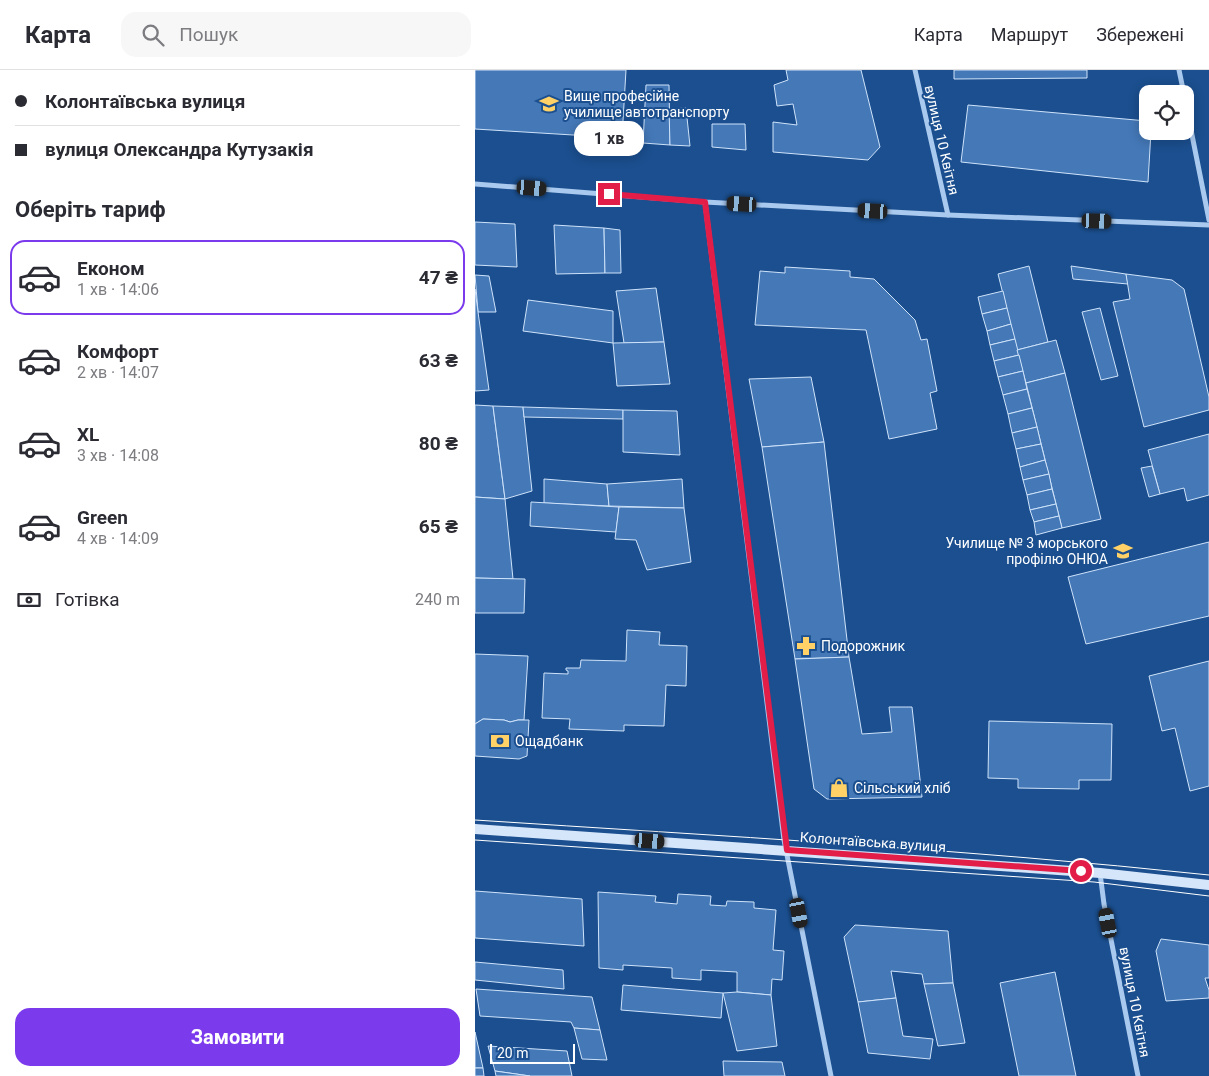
<!DOCTYPE html>
<html lang="uk">
<head>
<meta charset="utf-8">
<style>
	body { margin:0; font-family:Roboto,sans-serif; background:#f7f7f7; color:#2b2b33; height:100vh; display:flex; flex-direction:column; font-size:19px; white-space:nowrap }
	* { box-sizing:border-box; margin:0 }
	p { font-size:16px; color:#7c7c81 }
	.icon { flex:none; width:28px; height:28px; fill:none; stroke:currentColor; stroke-width:2; stroke-linecap:round; stroke-linejoin:round }
	.map { position:relative; flex:1; overflow:hidden }
	.sheet { display:flex; flex-direction:column; background:#fff; width:475px }
	.sheet>* { flex:none }
	.top-card { display:grid; align-content:center; height:110px; padding:0 15px; background:#fff }
	.buttons { position:absolute; left:664px; top:15px; display:grid; gap:10px }
	.buttons a { display:grid; place-items:center; width:55px; height:55px; border-radius:10px; background:#fff; box-shadow:0 2px 12px #0003; font-size:25px }
	.scale { position:absolute; left:15px; bottom:12px; width:85px; box-sizing:border-box; padding-left:5px; border:2px solid #fff; border-top:0; font-size:14px; line-height:18px; white-space:nowrap; color:#fff; -webkit-text-stroke:4px #1b4f8f; paint-order:stroke }
	.end { position:absolute; width:22px; height:22px; margin:-11px; border:6px solid #e11d48; background:#fff; box-shadow:0 0 0 2px #fff }
	.from { border-radius:50% }
	.bubble { position:absolute; height:35px; border-radius:15px; background:#fff; box-shadow:0 2px 12px #0003; font-size:16px; font-weight:700; line-height:35px; text-align:center }
	.car { position:absolute; width:15px; height:30px; margin:-15px -8px; border-radius:6px; box-shadow:0 0 4px 1px #0007; background:linear-gradient(#222 24%,#8ab4d8 0 40%,#222 0 76%,#8ab4d8 0 86%,#222 0) }
	.top-card b { display:flex; align-items:center; gap:18px; height:48px; font-size:19px }
	.top-card b+b { border-top:1px solid #e1e1e2 }
	.top-card i { width:12px; height:12px; background:#2b2b33 }
	ul { padding:0; list-style:none }
	li { display:flex; align-items:center; gap:15px; height:75px; margin:0 10px 8px; padding:0 5px; border:2px solid transparent; border-radius:15px }
	li div { flex:1 }
	li b { display:block; font-size:19px }
	li em { font-style:normal; font-weight:700 }
	li.on { border-color:#7c3aed }
	li>.icon { width:45px; height:45px; stroke-width:1.5 }
	h2 { padding:0 15px; font-size:22px; line-height:60px }
	.pay { display:flex; align-items:center; gap:12px; height:55px; padding:0 15px; font-size:19px }
	.pay p { margin-inline-start:auto }
	.button { display:flex; gap:10px; margin-top:auto; padding:10px 15px }
	.button a { flex:1; height:58px; border-radius:15px; background:#7c3aed; color:#fff; font-size:20px; font-weight:700; line-height:58px; text-align:center }
	header { display:flex; align-items:center; gap:30px; box-sizing:border-box; height:70px; padding:0 25px; background:#fff; border-bottom:1px solid #e1e1e2 }
	header strong { font-size:24px }
	nav { display:flex; gap:28px; margin-inline-start:auto; font-size:18px }
	.search { width:350px; height:45px; background:#f7f7f7; display:flex; align-items:center; gap:12px; box-sizing:border-box; padding:0 18px; border-radius:15px; color:#7c7c81; font-size:19px }
	main { display:flex; flex:1; min-height:0 }
	.map>svg:first-child { display:block }
	.building { fill:#4478b7; stroke:#cfe3fa }
	.lines { fill:none; stroke-linecap:round; stroke-linejoin:round }
	.minor { stroke:#a9c9ee; stroke-width:5 }
	.secondary { stroke:#d6e6fa; stroke-width:10 }
	.tram { stroke:#fff; stroke-width:1 }
	.route { stroke:#e11d48; stroke-width:6 }
	.labels { text-anchor:middle; stroke-width:4; stroke-linejoin:round; paint-order:stroke }
	.poi-label { font-size:14px; fill:#fff; stroke:#1b4f8f; text-anchor:start }
	.street-label { font-size:14px; fill:#fff; stroke:#1b4f8f }
</style>
</head>
<body>
<header>
<strong>Карта</strong>
<div class="search"><svg class="icon" aria-label="search" viewBox="0 0 24 24"><circle cx="10" cy="10" r="6"/><path d="M15 15l6 6"/></svg>Пошук</div>
<nav><a>Карта</a><a>Маршрут</a><a>Збережені</a></nav>
</header>
<main>
<section class="sheet">
<div class="top-card">
<b><i class="from"></i>Колонтаївська вулиця</b>
<b><i></i>вулиця Олександра Кутузакія</b>
</div>
<h2>Оберіть тариф</h2>
<ul>
<li class="on"><svg class="icon" aria-label="car" viewBox="0 0 24 24"><path d="M5 17H2v-5l4-1 3-4h7l3 4 3 1v5h-3M9 17h6M6 11h13"/><circle cx="7" cy="17" r="2"/><circle cx="17" cy="17" r="2"/></svg><div><b>Економ</b><p>1 хв · 14:06</p></div><em>47 ₴</em></li>
<li><svg class="icon" aria-label="car" viewBox="0 0 24 24"><path d="M5 17H2v-5l4-1 3-4h7l3 4 3 1v5h-3M9 17h6M6 11h13"/><circle cx="7" cy="17" r="2"/><circle cx="17" cy="17" r="2"/></svg><div><b>Комфорт</b><p>2 хв · 14:07</p></div><em>63 ₴</em></li>
<li><svg class="icon" aria-label="car" viewBox="0 0 24 24"><path d="M5 17H2v-5l4-1 3-4h7l3 4 3 1v5h-3M9 17h6M6 11h13"/><circle cx="7" cy="17" r="2"/><circle cx="17" cy="17" r="2"/></svg><div><b>XL</b><p>3 хв · 14:08</p></div><em>80 ₴</em></li>
<li><svg class="icon" aria-label="car" viewBox="0 0 24 24"><path d="M5 17H2v-5l4-1 3-4h7l3 4 3 1v5h-3M9 17h6M6 11h13"/><circle cx="7" cy="17" r="2"/><circle cx="17" cy="17" r="2"/></svg><div><b>Green</b><p>4 хв · 14:09</p></div><em>65 ₴</em></li>
</ul>
<div class="pay"><svg class="icon" aria-label="cash" viewBox="0 0 24 24"><path d="M3 7h18v10H3z"/><circle cx="12" cy="12" r="2"/></svg>Готівка<p>240 m</p></div>
<div class="button"><a>Замовити</a></div>
</section>
<div class="map">
<svg width="734" height="1006" viewBox="0 0 734 1006">
	<rect width="100%" height="100%" fill="#1b4f8f"/>
	<g class="building">
		<polygon points="0,0 151,0 147,68 0,59"/>
		<polygon points="311,0 386,0 405,77 393,90 298,82 298,52 322,55 318,34 302,36 299,15 313,10"/>
		<polygon points="479,0 612,0 612,8 479,9"/>
		<polygon points="171,15 194,15 195,75 168,73"/>
		<polygon points="493,35 672,51 672,61 676,61 673,112 486,92"/>
		<polygon points="211,38 215,76 195,75 194,39"/>
		<polygon points="237,54 270,54 271,80 237,77"/>
		<polygon points="0,152 40,154 42,197 0,195"/>
		<polygon points="79,155 129,158 130,203 81,204"/>
		<polygon points="129,158 145,160 146,203 130,203"/>
		<polygon points="554,196 573,272 542,280 523,204"/>
		<polygon points="596,196 651,204 653,214 598,209"/>
		<polygon points="310,197 375,201 375,207 399,209 440,250 446,270 452,269 462,321 455,323 462,359 414,369 391,260 280,255 285,201 310,203"/>
		<polygon points="651,204 697,210 709,219 734,327 734,340 669,357 638,232 655,229"/>
		<polygon points="0,205 14,206 21,242 3,242"/>
		<polygon points="181,218 189,272 149,273 141,221"/>
		<polygon points="0,219 3,242 14,320 0,321"/>
		<polygon points="528,221 532,238 507,244 503,227"/>
		<polygon points="53,230 138,241 138,273 48,261"/>
		<polygon points="532,238 536,254 512,261 507,244"/>
		<polygon points="625,238 643,306 626,310 607,242"/>
		<polygon points="536,254 540,269 515,275 512,261"/>
		<polygon points="540,269 544,285 519,291 515,275"/>
		<polygon points="581,270 590,303 551,313 542,280"/>
		<polygon points="189,272 195,314 142,316 138,273"/>
		<polygon points="544,285 548,301 523,307 519,291"/>
		<polygon points="548,301 552,319 528,325 523,307"/>
		<polygon points="590,303 626,449 587,458 551,313"/>
		<polygon points="336,307 349,372 287,377 274,309"/>
		<polygon points="552,319 557,338 533,344 528,325"/>
		<polygon points="0,335 18,336 30,429 0,427"/>
		<polygon points="18,336 48,337 57,421 30,429"/>
		<polygon points="48,337 148,340 148,349 49,347"/>
		<polygon points="557,338 562,357 537,363 533,344"/>
		<polygon points="148,340 202,341 205,385 148,382"/>
		<polygon points="562,357 566,374 541,379 537,363"/>
		<polygon points="734,364 734,425 712,431 709,418 685,424 673,380"/>
		<polygon points="349,372 374,587 320,589 287,377"/>
		<polygon points="566,374 570,390 545,397 541,379"/>
		<polygon points="570,390 574,404 548,410 545,397"/>
		<polygon points="677,396 685,424 674,427 666,398"/>
		<polygon points="574,404 577,419 552,425 548,410"/>
		<polygon points="69,409 132,414 134,436 69,433"/>
		<polygon points="207,409 209,438 134,436 132,414"/>
		<polygon points="577,419 581,434 555,440 552,425"/>
		<polygon points="0,427 30,429 38,509 0,508"/>
		<polygon points="56,432 144,437 141,462 55,456"/>
		<polygon points="581,434 584,446 559,452 555,440"/>
		<polygon points="144,437 209,438 216,492 172,500 161,470 140,469"/>
		<polygon points="584,446 587,458 561,465 559,452"/>
		<polygon points="734,472 734,546 611,574 593,507"/>
		<polygon points="0,508 50,509 49,543 0,543"/>
		<polygon points="152,560 185,562 184,575 212,576 211,616 191,615 189,656 149,655 149,661 94,659 95,649 67,648 69,603 93,604 93,601 91,600 91,598 105,598 106,590 151,591"/>
		<polygon points="0,584 53,586 49,650 43,650 35,652 29,650 8,649 0,654"/>
		<polygon points="374,587 387,664 417,662 414,637 437,637 447,727 352,729 339,719 320,589"/>
		<polygon points="734,591 734,716 715,721 700,658 687,661 674,606"/>
		<polygon points="8,649 29,650 35,652 43,650 54,650 52,686 44,689 0,686 0,654"/>
		<polygon points="514,651 637,654 636,710 604,710 604,719 543,718 543,709 513,708"/>
		<polygon points="0,821 107,829 109,876 0,868"/>
		<polygon points="123,822 181,826 180,832 202,834 203,824 236,826 235,835 251,836 252,831 279,832 279,838 301,840 298,880 309,881 307,910 297,909 296,925 262,922 262,902 226,900 226,910 197,908 197,898 148,895 148,900 124,898"/>
		<polygon points="380,855 473,861 478,913 449,914 447,904 416,901 421,928 383,932 369,867"/>
		<polygon points="686,869 734,875 734,908 730,908 734,920 734,928 691,931 681,881"/>
		<polygon points="0,892 88,900 89,919 0,910"/>
		<polygon points="580,902 601,1006 544,1006 525,913"/>
		<polygon points="478,913 490,973 463,976 449,914"/>
		<polygon points="148,915 248,923 246,948 146,940"/>
		<polygon points="1,919 117,927 125,960 99,958 96,952 5,946"/>
		<polygon points="262,922 296,925 302,976 262,981 248,923"/>
		<polygon points="421,928 428,966 458,969 455,989 393,983 383,932"/>
		<polygon points="99,958 125,960 132,990 107,989"/>
		<polygon points="0,962 8,998 0,998"/>
		<polygon points="13,976 92,981 97,1006 55,1006 20,1001"/>
		<polygon points="248,991 307,992 310,1006 249,1006"/>
		<polygon points="0,998 8,998 9,1006 0,1006"/>
		<polygon points="20,1001 55,1006 21,1006"/>
	</g>
	<g class="lines">
		<g class="minor">
			<polyline points="440,0 473,145"/>
			<polyline points="704,0 709,24"/>
			<polyline points="710,30 734,150"/>
			<polyline points="0,114 230,132 473,145 734,155"/>
			<polyline points="230,132 309,770 356,1006"/>
			<polyline points="625,803 629,834 663,1006"/>
		</g>
		<polyline class="secondary" points="0,759 625,803 734,815"/>
		<g class="tram">
			<path d="M 0,750 C 245,766 490,779 734,805"/>
			<polyline points="0,770 619,812 734,826"/>
		</g>
	</g>
	<g class="lines">
		<polyline class="route" points="134,124 230,132 312,780 606,801"/>
	</g>
	<defs>
		<g id="university-bare" transform="scale(1.5)"><path d="M0-5L7-2L0 1L-7-2ZM-4 1L0 2.5L4 1V4Q0 6-4 4Z" fill="#ffd166" stroke="#1b4f8f" stroke-width="2.5" paint-order="stroke"/></g>
		<g id="pharmacy-bare" transform="scale(1.5)"><path d="M-2-6h4v4h4v4h-4v4h-4v-4h-4v-4h4Z" fill="#ffd166" stroke="#1b4f8f" stroke-width="2.5" paint-order="stroke"/></g>
		<g id="bank-bare" transform="scale(1.5)"><path d="M-6-4H6V4H-6ZM0-2.3a2.3 2.3 0 1 0 0 4.6a2.3 2.3 0 1 0 0-4.6Z" fill="#ffd166" stroke="#1b4f8f" stroke-width="2.5" paint-order="stroke"/></g>
		<g id="shop-bare" transform="scale(1.5)"><path d="M-5-2.5h2.3a2.7 3.5 0 0 1 5.4 0H5L5.5 6h-11ZM-1.5-2.5h3a1.5 2.3 0 0 0-3 0Z" fill="#ffd166" stroke="#1b4f8f" stroke-width="2.5" paint-order="stroke"/></g>
	</defs>
	<g fill-rule="evenodd">
		<use href="#university-bare" x="74" y="34"/>
		<use href="#university-bare" x="648" y="481"/>
		<use href="#pharmacy-bare" x="331" y="576"/>
		<use href="#bank-bare" x="25" y="671"/>
		<use href="#shop-bare" x="364" y="718"/>
	</g>
	<g class="labels">
		<g class="poi-label">
			<text x="89" y="31">Вище професійне<tspan x="89" dy="16">училище автотранспорту</tspan></text>
			<text x="633" y="478" text-anchor="end">Училище № 3 морського<tspan x="633" dy="16">профілю ОНЮА</tspan></text>
			<text x="346" y="581">Подорожник</text>
			<text x="40" y="676">Ощадбанк</text>
			<text x="379" y="723">Сільський хліб</text>
		</g>
		<g class="street-label">
			<text transform="translate(467 70) rotate(77)" y="5">вулиця 10 Квітня</text>
			<text transform="translate(398 772) rotate(4)" y="5">Колонтаївська вулиця</text>
			<text transform="translate(660 932) rotate(79)" y="5">вулиця 10 Квітня</text>
		</g>
	</g>
</svg>
<div class="buttons">
<a><svg class="icon" aria-label="locate" viewBox="0 0 24 24"><circle cx="12" cy="12" r="6"/><path d="M12 2v4M12 18v4M2 12h4M18 12h4"/></svg></a>
</div>
<div class="scale">20 m</div>
<i class="end from" style="left:606px;top:801px"></i>
<i class="end" style="left:134px;top:124px"></i>
<div class="bubble" style="left:99px;top:51px;width:70px">1 хв</div>
<i class="car" style="left:57px;top:118px;rotate:95deg"></i>
<i class="car" style="left:267px;top:134px;rotate:273deg"></i>
<i class="car" style="left:398px;top:141px;rotate:273deg"></i>
<i class="car" style="left:622px;top:151px;rotate:92deg"></i>
<i class="car" style="left:175px;top:771px;rotate:94deg"></i>
<i class="car" style="left:324px;top:843px;rotate:169deg"></i>
<i class="car" style="left:633px;top:853px;rotate:349deg"></i>
</div>
</main>
</body>
</html>
